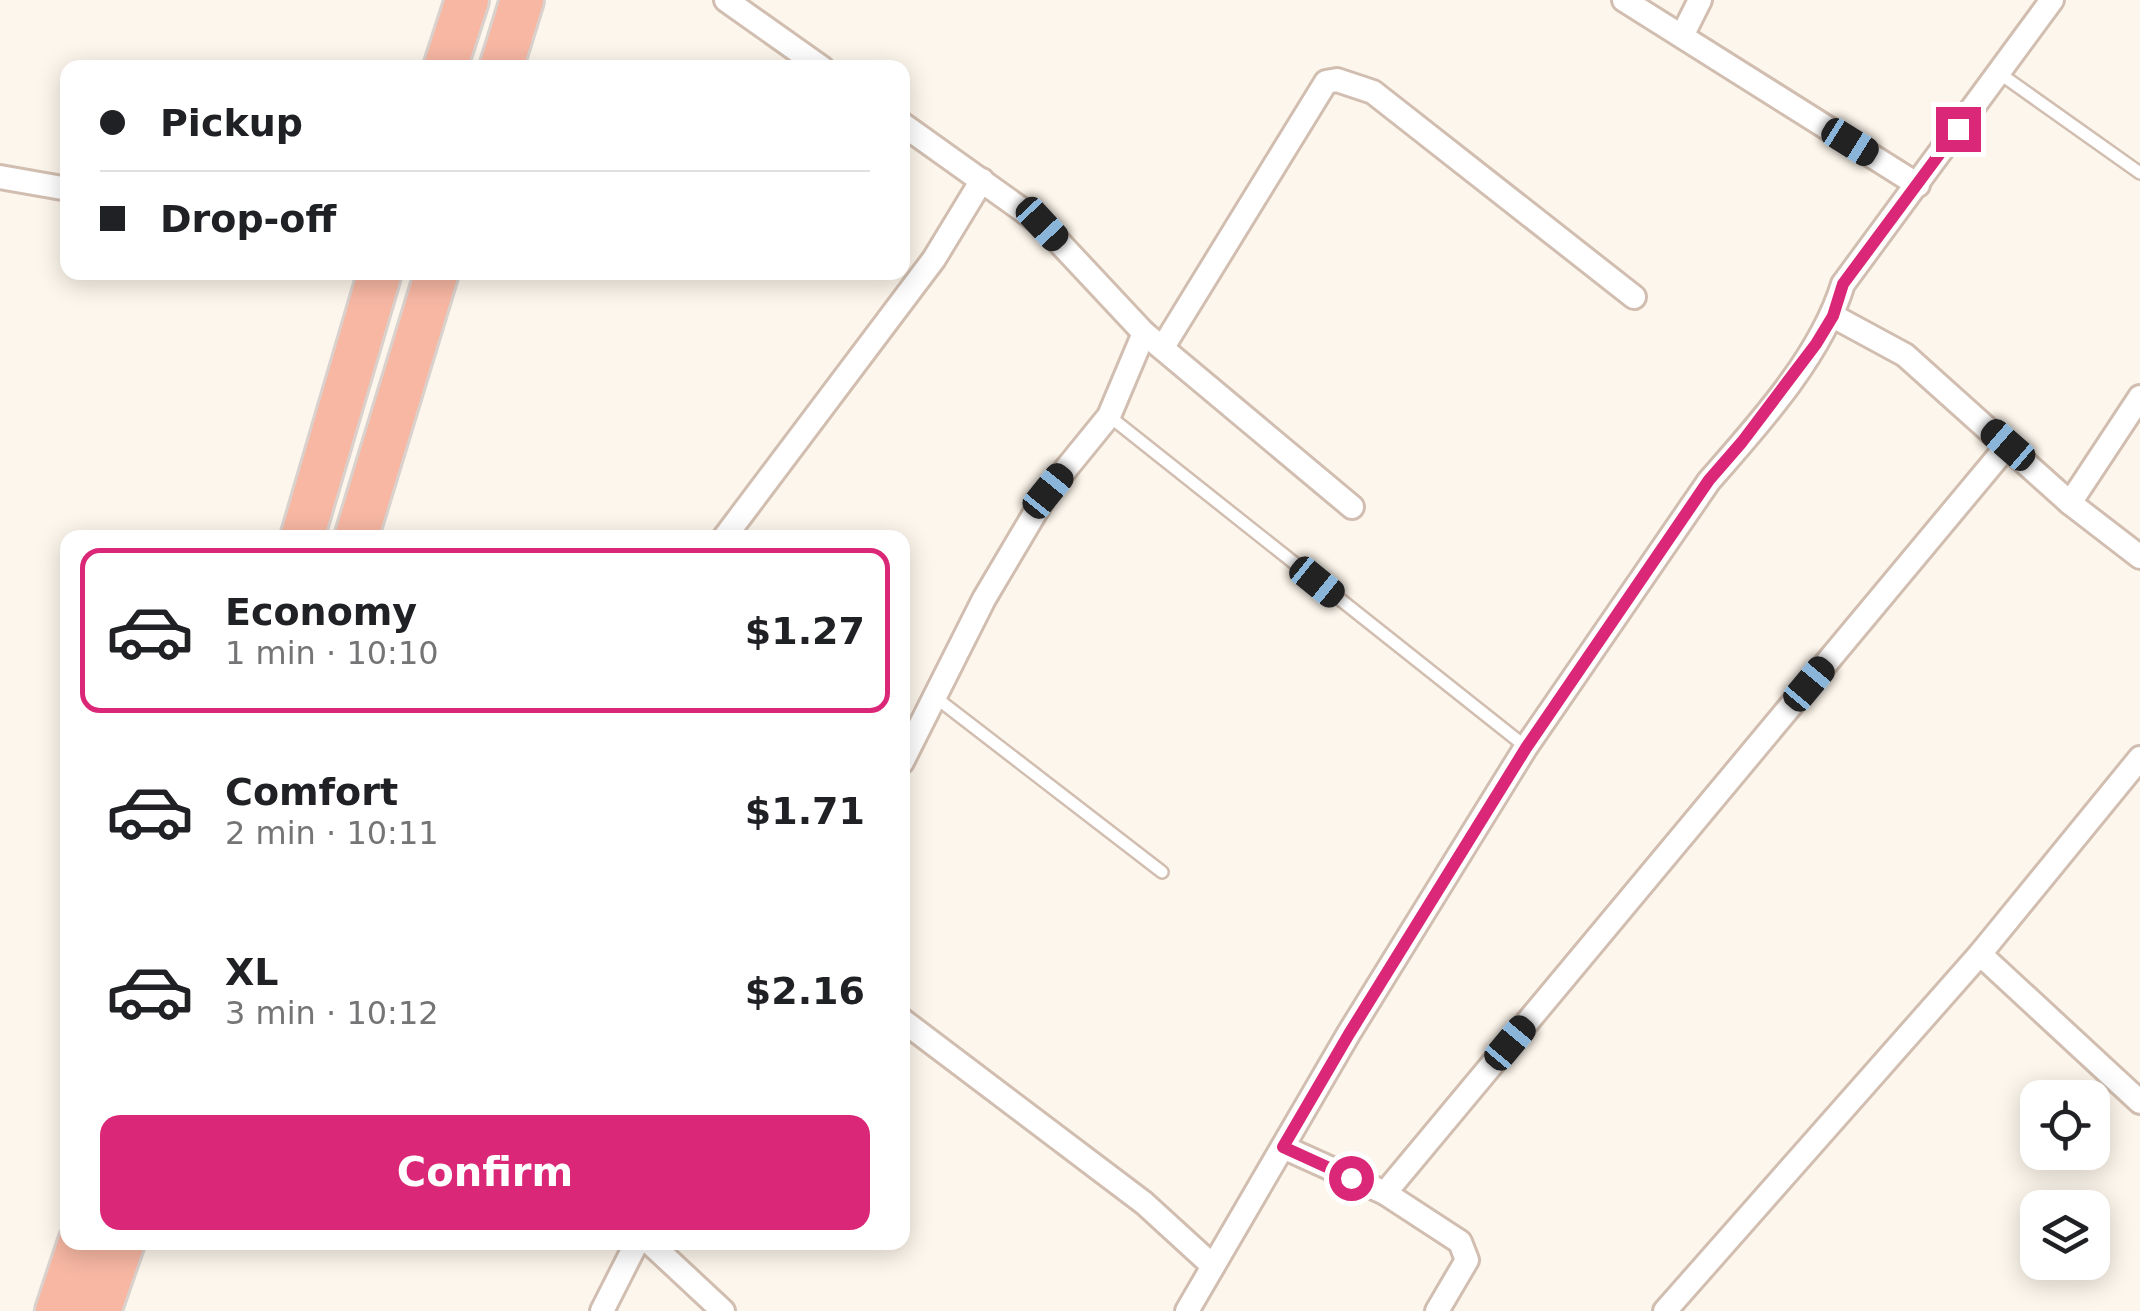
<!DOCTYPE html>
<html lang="en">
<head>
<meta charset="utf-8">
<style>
	body { margin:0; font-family:"DejaVu Sans",sans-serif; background:#f2f2f2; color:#202124; height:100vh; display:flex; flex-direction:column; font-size:38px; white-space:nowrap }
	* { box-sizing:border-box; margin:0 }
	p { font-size:32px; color:#757577 }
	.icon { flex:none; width:55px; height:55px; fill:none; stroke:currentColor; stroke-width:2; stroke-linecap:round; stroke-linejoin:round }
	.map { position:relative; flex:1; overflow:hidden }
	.panel { position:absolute; left:60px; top:530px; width:850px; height:720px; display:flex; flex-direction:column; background:#fff; border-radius:20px; box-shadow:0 5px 25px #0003 }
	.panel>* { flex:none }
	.hud { position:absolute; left:60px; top:60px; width:850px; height:220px; border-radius:20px; box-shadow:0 5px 25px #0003; display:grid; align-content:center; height:220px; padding:0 40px; background:#fff }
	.controls { position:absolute; left:2020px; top:1080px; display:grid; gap:20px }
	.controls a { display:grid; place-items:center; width:90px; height:90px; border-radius:20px; background:#fff; box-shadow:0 5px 25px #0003; font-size:50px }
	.end { position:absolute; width:45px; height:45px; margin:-22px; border:12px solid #db2777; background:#fff; box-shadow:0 0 0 5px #fff }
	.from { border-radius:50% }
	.car { position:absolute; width:30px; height:60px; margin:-30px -15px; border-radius:12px; box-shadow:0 0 8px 2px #0007; background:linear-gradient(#222 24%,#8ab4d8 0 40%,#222 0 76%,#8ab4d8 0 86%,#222 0) }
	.hud b { display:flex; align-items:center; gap:35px; height:95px; font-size:38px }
	.hud b+b { border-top:2px solid #e0e0e0 }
	.hud i { width:25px; height:25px; background:#202124 }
	ul { padding:18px 0 0; list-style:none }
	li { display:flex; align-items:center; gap:30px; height:165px; margin:0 20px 15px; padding:0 20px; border:5px solid transparent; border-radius:20px }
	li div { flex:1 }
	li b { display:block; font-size:38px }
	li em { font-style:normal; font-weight:700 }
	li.selected { border-color:#db2777 }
	li>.icon { width:90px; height:90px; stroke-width:1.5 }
	.button { display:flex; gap:20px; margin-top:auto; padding:20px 40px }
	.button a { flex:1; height:115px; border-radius:20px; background:#db2777; color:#fff; font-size:40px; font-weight:700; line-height:115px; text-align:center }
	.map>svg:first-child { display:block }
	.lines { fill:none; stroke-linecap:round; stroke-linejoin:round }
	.lane-casing { stroke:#d1beb0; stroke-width:16 }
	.street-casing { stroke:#d1beb0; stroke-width:28 }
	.highway-casing { stroke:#dad1cd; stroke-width:48 }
	.lane { stroke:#fff; stroke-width:11 }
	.street { stroke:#fff; stroke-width:22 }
	.highway { stroke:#f7b7a3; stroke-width:42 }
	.route { stroke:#db2777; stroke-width:12 }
</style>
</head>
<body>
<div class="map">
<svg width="2140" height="1311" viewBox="0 0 2140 1311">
	<rect width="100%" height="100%" fill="#fdf6ec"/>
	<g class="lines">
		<g class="lane-casing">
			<g id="lane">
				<polyline points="1999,73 2140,173"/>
				<polyline points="1109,416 1526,747"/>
				<polyline points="935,697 1162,872"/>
			</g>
		</g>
		<g class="street-casing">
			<g id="street">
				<polyline points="726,0 822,68"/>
				<polyline points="1624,0 1918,185"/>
				<polyline points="1682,36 1700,0"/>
				<polyline points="902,124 1042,224 1144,333 1352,507"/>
				<polyline points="0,177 68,189"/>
				<polyline points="1833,316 1905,355 2070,503 2140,557"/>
				<polyline points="1163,347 1326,82 1337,80 1373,92 1634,297"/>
				<polyline points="2070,503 2140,397"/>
				<polyline points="724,538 934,259 982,180"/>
				<polyline points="902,762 984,599 1048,491 1109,416 1144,333"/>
				<polyline points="1980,954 2140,1102"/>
				<polyline points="902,1020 1144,1203 1213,1266"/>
				<polyline points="1283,1147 1385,1193 1460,1242 1467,1260 1437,1311"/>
				<polyline points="1385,1193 2008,445"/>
				<polyline points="649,1242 723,1311"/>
				<polyline points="602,1311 637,1242"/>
				<path d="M 1187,1311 L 1349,1033 L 1526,747 L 1709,481 C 1759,424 1821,356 1843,284 L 2052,0"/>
				<polyline points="1665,1311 1980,954 2140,758"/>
			</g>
		</g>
		<g class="highway-casing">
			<g id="highway">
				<polyline points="445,68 467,0"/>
				<polyline points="501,68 522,0"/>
				<polyline points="302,538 380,272"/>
				<polyline points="356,538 437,272"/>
				<polyline points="57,1311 80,1242"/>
				<polyline points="99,1311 123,1242"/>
			</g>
		</g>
		<use href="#lane" class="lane"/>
		<use href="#street" class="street"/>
		<use href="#highway" class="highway"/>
	</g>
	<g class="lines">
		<polyline class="route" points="1351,1178 1283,1147 1349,1034 1526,748 1709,480 1742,442 1816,344 1833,316 1843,284 1958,129"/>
	</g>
</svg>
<div class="controls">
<a><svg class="icon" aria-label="locate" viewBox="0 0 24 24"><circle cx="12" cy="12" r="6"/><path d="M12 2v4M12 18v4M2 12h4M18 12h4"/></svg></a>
<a><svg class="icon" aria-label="layers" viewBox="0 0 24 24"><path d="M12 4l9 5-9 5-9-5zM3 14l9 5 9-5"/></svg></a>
</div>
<i class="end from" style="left:1351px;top:1178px"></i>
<i class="end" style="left:1958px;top:129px"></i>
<i class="car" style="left:1850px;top:142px;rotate:122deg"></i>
<i class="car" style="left:1042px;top:224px;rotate:137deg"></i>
<i class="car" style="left:2008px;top:445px;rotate:311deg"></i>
<i class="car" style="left:1048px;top:491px;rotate:39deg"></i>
<i class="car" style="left:1317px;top:582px;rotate:129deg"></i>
<i class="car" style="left:1809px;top:684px;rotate:40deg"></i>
<i class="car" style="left:1510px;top:1043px;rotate:40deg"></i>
<div class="hud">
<b><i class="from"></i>Pickup</b>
<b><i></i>Drop-off</b>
</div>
<section class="panel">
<ul>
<li class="selected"><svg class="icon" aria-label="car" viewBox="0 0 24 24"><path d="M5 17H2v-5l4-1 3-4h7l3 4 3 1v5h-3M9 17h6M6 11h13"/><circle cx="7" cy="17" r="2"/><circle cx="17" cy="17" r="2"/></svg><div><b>Economy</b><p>1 min · 10:10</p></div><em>$1.27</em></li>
<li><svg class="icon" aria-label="car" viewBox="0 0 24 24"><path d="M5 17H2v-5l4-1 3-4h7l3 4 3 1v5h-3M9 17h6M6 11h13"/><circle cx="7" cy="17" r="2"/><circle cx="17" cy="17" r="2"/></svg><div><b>Comfort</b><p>2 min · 10:11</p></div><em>$1.71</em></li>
<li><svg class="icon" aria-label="car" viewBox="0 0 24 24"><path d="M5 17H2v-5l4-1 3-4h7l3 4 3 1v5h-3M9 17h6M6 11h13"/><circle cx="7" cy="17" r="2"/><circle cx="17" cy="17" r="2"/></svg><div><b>XL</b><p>3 min · 10:12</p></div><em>$2.16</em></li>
</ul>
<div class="button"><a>Confirm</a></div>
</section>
</div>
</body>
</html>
